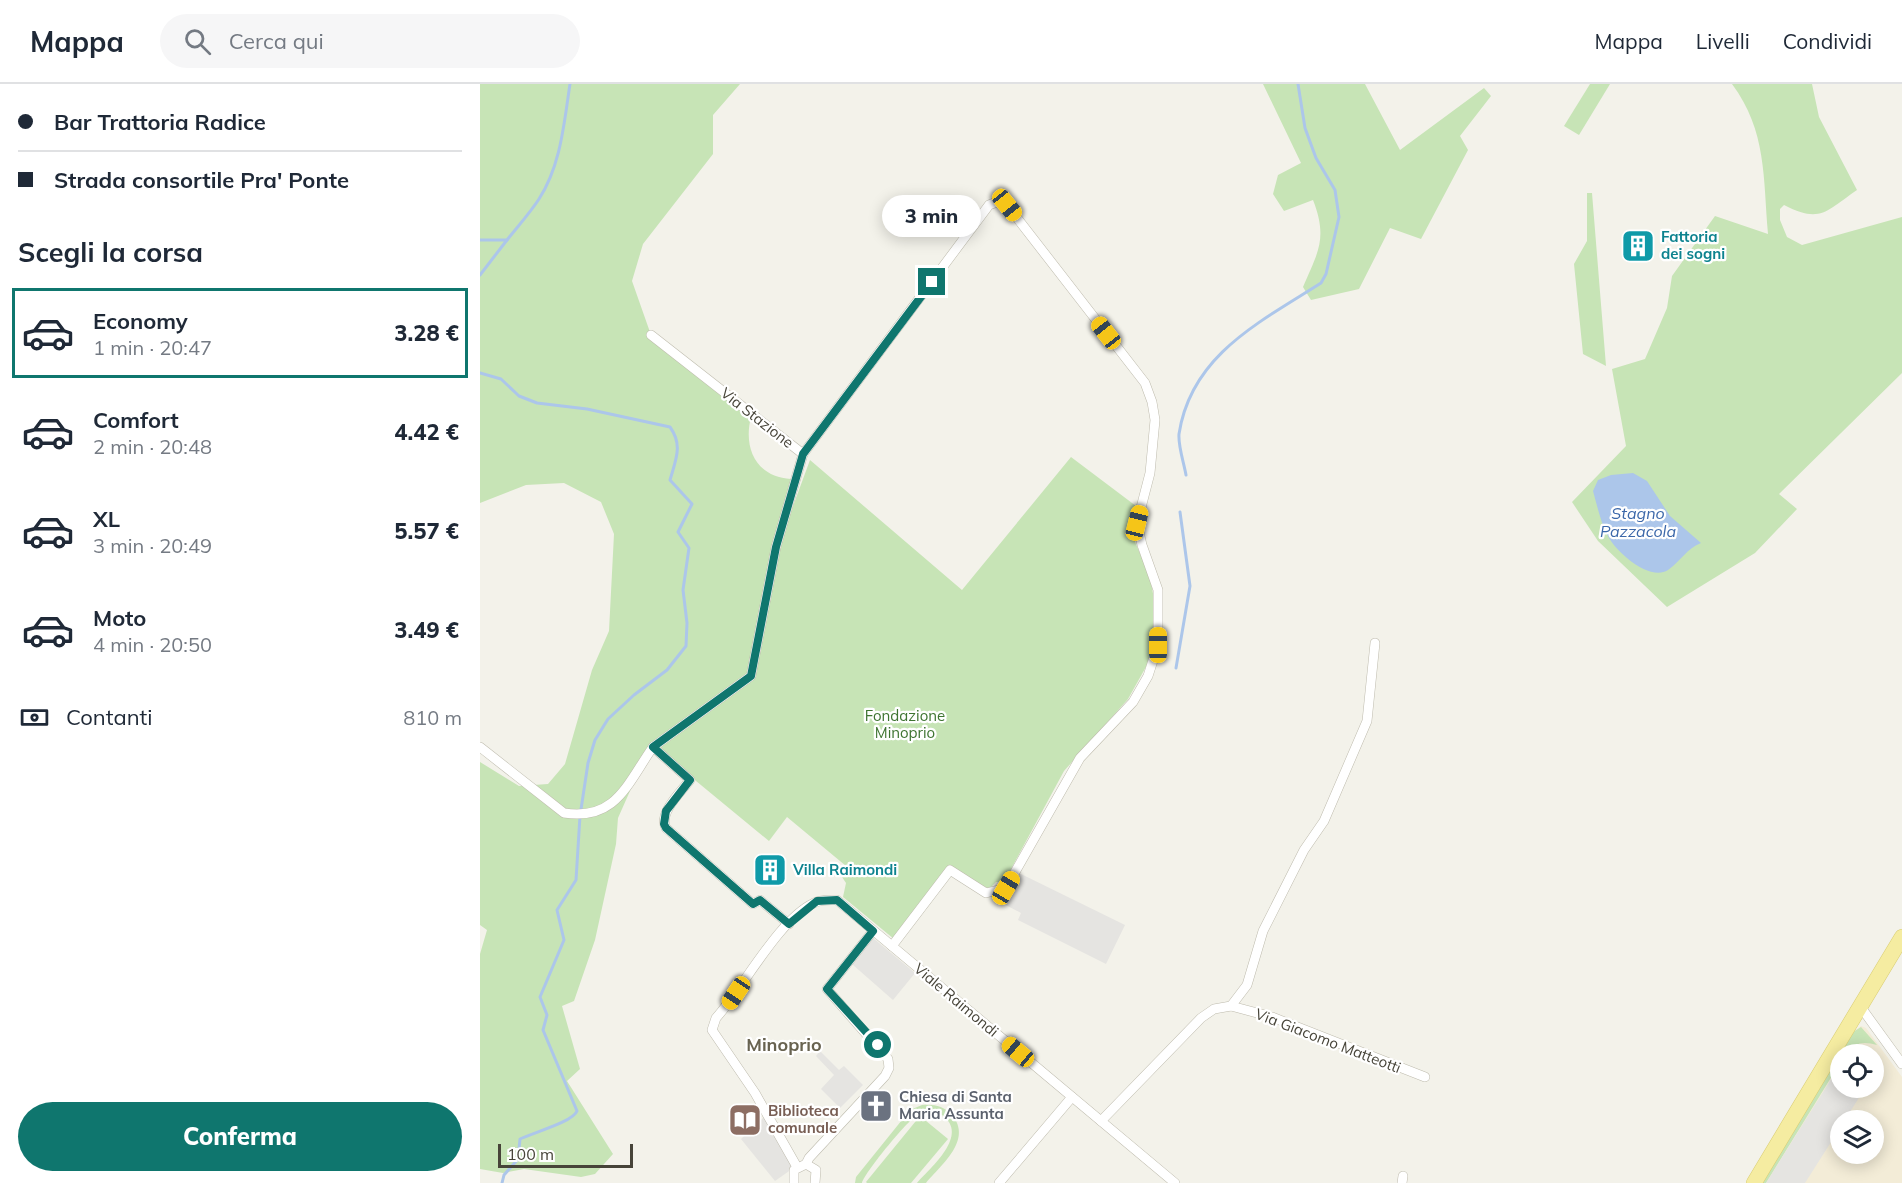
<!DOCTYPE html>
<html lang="it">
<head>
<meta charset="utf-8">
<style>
	body { margin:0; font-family:Mulish,sans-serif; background:#f6f6f7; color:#1f2937; height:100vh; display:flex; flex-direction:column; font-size:22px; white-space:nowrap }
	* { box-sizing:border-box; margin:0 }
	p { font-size:20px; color:#747a83 }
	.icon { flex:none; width:33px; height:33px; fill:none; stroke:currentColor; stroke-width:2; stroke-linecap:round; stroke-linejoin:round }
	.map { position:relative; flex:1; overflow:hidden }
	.details { display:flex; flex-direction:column; background:#fff; width:480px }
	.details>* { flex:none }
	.guide { display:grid; align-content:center; height:132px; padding:0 18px; background:#fff }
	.buttons { position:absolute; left:1350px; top:960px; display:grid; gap:12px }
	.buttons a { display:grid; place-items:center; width:54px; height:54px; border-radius:50%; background:#fff; box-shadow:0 3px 15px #0003; font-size:30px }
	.scale { position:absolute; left:18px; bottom:15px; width:135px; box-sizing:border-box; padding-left:6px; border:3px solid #474439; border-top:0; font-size:16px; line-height:21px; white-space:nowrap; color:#474439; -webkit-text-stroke:4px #fff; paint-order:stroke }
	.end { position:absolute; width:27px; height:27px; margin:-14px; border:8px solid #0f766e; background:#fff; box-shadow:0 0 0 3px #fff }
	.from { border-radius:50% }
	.bubble { position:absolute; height:42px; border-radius:21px; background:#fff; box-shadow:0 3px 15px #0003; font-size:20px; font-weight:800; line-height:42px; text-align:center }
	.car { position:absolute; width:18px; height:36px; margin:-18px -9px; border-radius:8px; box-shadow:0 0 4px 2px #0007; background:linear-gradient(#f5c518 24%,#345 0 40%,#f5c518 0 76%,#345 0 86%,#f5c518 0) }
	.guide b { display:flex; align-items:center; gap:21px; height:57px; font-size:22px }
	.guide b+b { border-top:2px solid #e0e1e3 }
	.guide i { width:15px; height:15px; background:#1f2937 }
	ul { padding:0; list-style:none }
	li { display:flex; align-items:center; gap:18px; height:90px; margin:0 12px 9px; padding:0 6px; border:3px solid transparent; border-radius:0px }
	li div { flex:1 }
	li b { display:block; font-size:22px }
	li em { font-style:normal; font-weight:800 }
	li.on { border-color:#0f766e }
	li>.icon { width:54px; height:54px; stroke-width:1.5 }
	h2 { padding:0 18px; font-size:27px; line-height:72px }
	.pay { display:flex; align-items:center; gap:15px; height:66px; padding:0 18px; font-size:22px }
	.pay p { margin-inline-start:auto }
	.primary-button { display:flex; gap:12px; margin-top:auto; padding:12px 18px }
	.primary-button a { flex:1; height:69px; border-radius:36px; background:#0f766e; color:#fff; font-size:24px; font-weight:800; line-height:69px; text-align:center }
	header { display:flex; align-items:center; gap:36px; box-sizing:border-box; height:84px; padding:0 30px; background:#fff; border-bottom:2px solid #e0e1e3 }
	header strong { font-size:28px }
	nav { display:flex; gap:33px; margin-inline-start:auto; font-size:21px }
	.search { width:420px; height:54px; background:#f6f6f7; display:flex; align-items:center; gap:15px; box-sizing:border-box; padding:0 21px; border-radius:33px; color:#747a83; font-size:22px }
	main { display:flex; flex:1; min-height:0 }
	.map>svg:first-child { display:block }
	.commercial { fill:#f3ecd7; fill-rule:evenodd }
	.green { fill:#c7e4b6 }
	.parking { fill:#e5e4e1 }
	.water { fill:#acc6ea }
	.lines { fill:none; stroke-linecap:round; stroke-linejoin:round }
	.stream { stroke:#acc6ea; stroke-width:3 }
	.street-casing { stroke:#bebbad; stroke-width:10 }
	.primary-casing { stroke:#d9cd72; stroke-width:16 }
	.street { stroke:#fff; stroke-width:9 }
	.primary { stroke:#f5eca1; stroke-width:15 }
	.route { stroke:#0f766e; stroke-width:8 }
	.labels { text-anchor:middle; stroke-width:4.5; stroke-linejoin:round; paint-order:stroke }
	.culture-label { font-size:15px; font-weight:bold; fill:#0d838f; stroke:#fff; text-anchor:start }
	.street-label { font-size:15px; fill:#474439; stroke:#fff }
	.park-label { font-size:15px; fill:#3e7431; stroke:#fff }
	.worship-label { font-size:15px; font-weight:bold; fill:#5b616d; stroke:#fff; text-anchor:start }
	.education-label { font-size:15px; font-weight:bold; fill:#785e54; stroke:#fff; text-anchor:start }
	.water-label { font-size:16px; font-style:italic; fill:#3b67a9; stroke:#fff }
	.quarter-label { font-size:18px; font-weight:bold; fill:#686351; stroke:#fff }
</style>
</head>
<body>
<header>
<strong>Mappa</strong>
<div class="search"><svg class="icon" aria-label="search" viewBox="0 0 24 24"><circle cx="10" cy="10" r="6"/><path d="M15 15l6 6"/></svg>Cerca qui</div>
<nav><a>Mappa</a><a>Livelli</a><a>Condividi</a></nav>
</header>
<main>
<section class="details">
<div class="guide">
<b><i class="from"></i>Bar Trattoria Radice</b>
<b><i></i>Strada consortile Pra' Ponte</b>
</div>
<h2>Scegli la corsa</h2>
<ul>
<li class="on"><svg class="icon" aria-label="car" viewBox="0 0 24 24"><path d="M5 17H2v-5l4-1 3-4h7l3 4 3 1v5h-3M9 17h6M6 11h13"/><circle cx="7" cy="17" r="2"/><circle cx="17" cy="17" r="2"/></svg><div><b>Economy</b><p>1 min · 20:47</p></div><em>3.28 €</em></li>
<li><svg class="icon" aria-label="car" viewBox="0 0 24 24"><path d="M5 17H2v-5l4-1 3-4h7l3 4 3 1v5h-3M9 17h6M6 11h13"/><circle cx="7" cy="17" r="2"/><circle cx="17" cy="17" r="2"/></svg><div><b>Comfort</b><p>2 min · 20:48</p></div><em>4.42 €</em></li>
<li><svg class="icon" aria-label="car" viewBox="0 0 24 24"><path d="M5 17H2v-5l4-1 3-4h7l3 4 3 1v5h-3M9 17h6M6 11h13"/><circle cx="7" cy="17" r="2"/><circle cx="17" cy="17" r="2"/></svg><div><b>XL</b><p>3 min · 20:49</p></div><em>5.57 €</em></li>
<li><svg class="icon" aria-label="car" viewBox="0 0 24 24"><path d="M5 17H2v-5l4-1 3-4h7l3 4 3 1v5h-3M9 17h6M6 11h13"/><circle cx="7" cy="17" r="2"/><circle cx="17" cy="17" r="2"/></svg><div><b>Moto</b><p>4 min · 20:50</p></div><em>3.49 €</em></li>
</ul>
<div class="pay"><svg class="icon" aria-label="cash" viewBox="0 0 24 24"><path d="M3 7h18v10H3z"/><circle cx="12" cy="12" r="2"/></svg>Contanti<p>810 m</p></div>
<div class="primary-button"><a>Conferma</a></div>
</section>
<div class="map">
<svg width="1422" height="1099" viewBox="0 0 1422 1099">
	<rect width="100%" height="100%" fill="#f3f2ea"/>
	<path class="commercial" d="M 1381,942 L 1386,944 L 1422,993 L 1422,1099 L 1281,1099 L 1373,948 ZM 1360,970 L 1394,970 L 1394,1004 L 1360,1004 ZM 1360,1036 L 1394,1036 L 1394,1070 L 1360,1070 Z"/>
	<g class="green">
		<path d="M 0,0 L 260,0 L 233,31 L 233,70 L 163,160 L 152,197 L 171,251 L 271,333 C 263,364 276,393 311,395 L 270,591 L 166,671 L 138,734 L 136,760 L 115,856 L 94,917 L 82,922 L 100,985 L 87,997 L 133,1070 L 115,1090 L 101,1093 L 44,1085 L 23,1089 L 0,1085 L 0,870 L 7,846 L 0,841 L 0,678 L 39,702 L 68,700 L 85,680 L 112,586 L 129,547 L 134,450 L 121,418 L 84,399 L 46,401 L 0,419 Z"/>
		<path d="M 783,0 L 885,0 L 920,66 L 1004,4 L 1011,12 L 980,52 L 988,66 L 941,155 L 910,144 L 879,205 L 831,216 L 823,203 C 838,168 848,154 833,116 L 804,127 L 793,110 L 798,91 L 821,79 Z"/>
		<polygon points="1110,0 1130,0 1099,51 1084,42"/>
		<path d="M 1252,0 L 1332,0 L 1339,33 L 1377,106 C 1346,127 1341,140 1304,121 L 1300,125 L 1300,136 L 1307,153 L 1322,161 L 1422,133 L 1422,289 L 1299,410 L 1317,425 L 1275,469 L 1187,523 L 1118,457 L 1092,418 L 1146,362 L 1132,285 L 1165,275 L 1187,224 L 1192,192 L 1235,132 L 1288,150 C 1283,94 1287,47 1252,0 Z"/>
		<polygon points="1107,109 1112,109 1126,282 1103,270 1094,180 1107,157"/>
		<polygon points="591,373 656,422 653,453 670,493 674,515 675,551 667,581 648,615 584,687 524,798 516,798 509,805 468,782 414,855 363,813 366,799 360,790 366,782 307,733 289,757 176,664 272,593 302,452 330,376 482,506"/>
		<path d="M 1381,943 L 1397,961 C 1384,957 1374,958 1366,970 L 1360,970 L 1360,979 L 1286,1099 L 1281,1099 L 1373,948 Z"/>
		<path d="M 442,1021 C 454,1020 464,1022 472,1031 C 493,1056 461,1081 446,1099 L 437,1099 C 451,1083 490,1051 462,1031 C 456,1027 447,1026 440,1029 C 430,1033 385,1088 382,1099 L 375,1099 L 376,1093 L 430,1026 Z"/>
		<polygon points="440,1032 468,1055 431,1099 387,1099 386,1098"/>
	</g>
	<g class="parking">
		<polygon points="539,789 645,841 626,880 538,836 541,829 524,820"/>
		<polygon points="393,854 435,889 413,916 372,880"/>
		<polygon points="340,967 359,986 364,982 383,1001 360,1024 341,1005 354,991 336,972"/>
		<polygon points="1360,981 1360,1004 1385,1004 1365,1036 1360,1036 1360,1044 1325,1099 1286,1099"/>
		<polygon points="284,1033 309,1075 312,1085 295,1097 261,1055"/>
	</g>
	<path class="water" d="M 1153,389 L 1167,397 L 1190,432 L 1221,459 C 1206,465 1201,477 1188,486 C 1170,498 1136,468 1128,452 C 1121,440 1117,421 1113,407 L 1118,396 L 1131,391 Z"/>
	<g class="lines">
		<g class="stream">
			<polyline points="0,156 27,156 0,191"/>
			<path d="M 27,156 C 38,142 50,129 59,115 C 81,81 84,39 90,0"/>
			<path d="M 0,289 L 21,295 L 39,312 L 57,319 L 107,325 L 190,343 C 203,361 196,375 190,396 L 212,420 L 198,448 L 209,464 L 203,506 L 207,539 L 206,562 L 187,586 L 154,611 L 128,635 L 115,656 L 108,679 L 100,732 L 96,796 L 77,826 L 84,856 L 60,913 L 67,931 L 63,946 L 97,1027 C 93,1038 52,1049 40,1055 L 38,1075 L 24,1091 L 22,1099"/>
			<path d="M 706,391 C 704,379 698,362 699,350 C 711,271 780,238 841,199 L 846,190 L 859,133 L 855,106 L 836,74 L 825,44 L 818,0"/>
			<polyline points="696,584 710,502 700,428"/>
		</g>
		<g class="street-casing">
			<g id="street">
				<polyline points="171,251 323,370"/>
				<path d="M 0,663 L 84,729 C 136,737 147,700 173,663"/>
				<path d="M 309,840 L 280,816 L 273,820 L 186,744 C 178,729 201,708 210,696 L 173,663 L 271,592 L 296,463 L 323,370 L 509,121 L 519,117 L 527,121 L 665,299 L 672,318 L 675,336 L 670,389 L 657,439 L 662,461 L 678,506 L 678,561 L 668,592 L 653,618 L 600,674 L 526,804 L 506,809 L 470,786 L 412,862"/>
				<polyline points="751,922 767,901 783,847 824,766 844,737 887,637 895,559"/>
				<polyline points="1380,922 1422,980"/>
				<polyline points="621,1037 721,934 734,925 751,922 792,933 945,993"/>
				<polyline points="326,1080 329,1074 405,992 409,984 408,975 347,905 393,847"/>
				<path d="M 317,1083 L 275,1009 L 232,946 L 236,934 C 263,904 299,835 334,819 C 341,815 350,816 357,816 L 695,1099"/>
				<polyline points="314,1099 314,1086 326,1080 336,1086 335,1099"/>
				<polyline points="519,1099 592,1013"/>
				<polyline points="922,1099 923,1092"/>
			</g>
		</g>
		<g class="primary-casing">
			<polyline id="primary" points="1274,1099 1422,853"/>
		</g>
		<use href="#street" class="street"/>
		<use href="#primary" class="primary"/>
	</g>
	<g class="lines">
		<polyline class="route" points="398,961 347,905 393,847 357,816 337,817 309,840 280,816 273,820 186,744 184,740 186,727 210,696 173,663 271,592 296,463 323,370 452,198"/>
	</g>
	<defs>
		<g id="building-square" transform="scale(1.725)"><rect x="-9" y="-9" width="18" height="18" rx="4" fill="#0f9aa8" stroke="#fff"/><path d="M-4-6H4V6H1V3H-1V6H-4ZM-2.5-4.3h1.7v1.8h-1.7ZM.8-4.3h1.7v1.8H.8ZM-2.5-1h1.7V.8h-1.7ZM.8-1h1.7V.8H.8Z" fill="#fff"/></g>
		<g id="church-square" transform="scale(1.725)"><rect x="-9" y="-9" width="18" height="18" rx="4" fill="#6b7280" stroke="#fff"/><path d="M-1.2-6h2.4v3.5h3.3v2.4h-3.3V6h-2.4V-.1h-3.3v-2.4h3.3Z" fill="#fff"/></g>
		<g id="library-square" transform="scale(1.725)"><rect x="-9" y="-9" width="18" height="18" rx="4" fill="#8d6e63" stroke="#fff"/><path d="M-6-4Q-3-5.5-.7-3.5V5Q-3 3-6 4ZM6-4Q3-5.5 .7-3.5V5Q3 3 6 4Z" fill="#fff"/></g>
	</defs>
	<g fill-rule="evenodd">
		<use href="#building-square" x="1158" y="162"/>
		<use href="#building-square" x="290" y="786"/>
		<use href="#church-square" x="396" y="1022"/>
		<use href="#library-square" x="265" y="1036"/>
	</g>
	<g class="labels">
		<g class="culture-label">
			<text x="1181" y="158">Fattoria<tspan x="1181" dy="17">dei sogni</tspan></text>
			<text x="313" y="791">Villa Raimondi</text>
		</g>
		<g class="street-label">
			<text transform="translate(277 334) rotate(38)" y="5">Via Stazione</text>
			<text transform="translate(476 916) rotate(40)" y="5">Viale Raimondi</text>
			<text transform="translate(848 957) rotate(21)" y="5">Via Giacomo Matteotti</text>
		</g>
		<g class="park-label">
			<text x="425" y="637">Fondazione<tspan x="425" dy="17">Minoprio</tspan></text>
		</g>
		<g class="worship-label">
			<text x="419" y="1018">Chiesa di Santa<tspan x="419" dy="17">Maria Assunta</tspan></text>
		</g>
		<g class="education-label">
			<text x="288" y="1032">Biblioteca<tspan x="288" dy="17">comunale</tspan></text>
		</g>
		<g class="water-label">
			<text x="1158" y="435">Stagno<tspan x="1158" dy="18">Pazzacola</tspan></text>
		</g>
		<g class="quarter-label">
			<text x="304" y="967">Minoprio</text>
		</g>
	</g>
</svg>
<div class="buttons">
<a><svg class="icon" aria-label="locate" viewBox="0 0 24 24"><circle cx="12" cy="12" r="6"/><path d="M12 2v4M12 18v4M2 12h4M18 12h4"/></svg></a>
<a><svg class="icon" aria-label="layers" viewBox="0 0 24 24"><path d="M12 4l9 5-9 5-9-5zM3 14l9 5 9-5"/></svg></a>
</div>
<div class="scale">100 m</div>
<i class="end from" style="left:398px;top:961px"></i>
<i class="end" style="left:452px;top:198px"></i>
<div class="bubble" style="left:402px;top:111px;width:99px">3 min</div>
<i class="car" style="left:527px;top:121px;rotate:141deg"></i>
<i class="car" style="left:626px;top:249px;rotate:322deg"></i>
<i class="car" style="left:657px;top:439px;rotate:14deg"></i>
<i class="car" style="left:678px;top:561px;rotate:0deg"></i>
<i class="car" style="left:526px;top:804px;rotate:31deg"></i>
<i class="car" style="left:256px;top:909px;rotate:214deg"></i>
<i class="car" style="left:538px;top:968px;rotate:310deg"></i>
</div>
</main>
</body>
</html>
